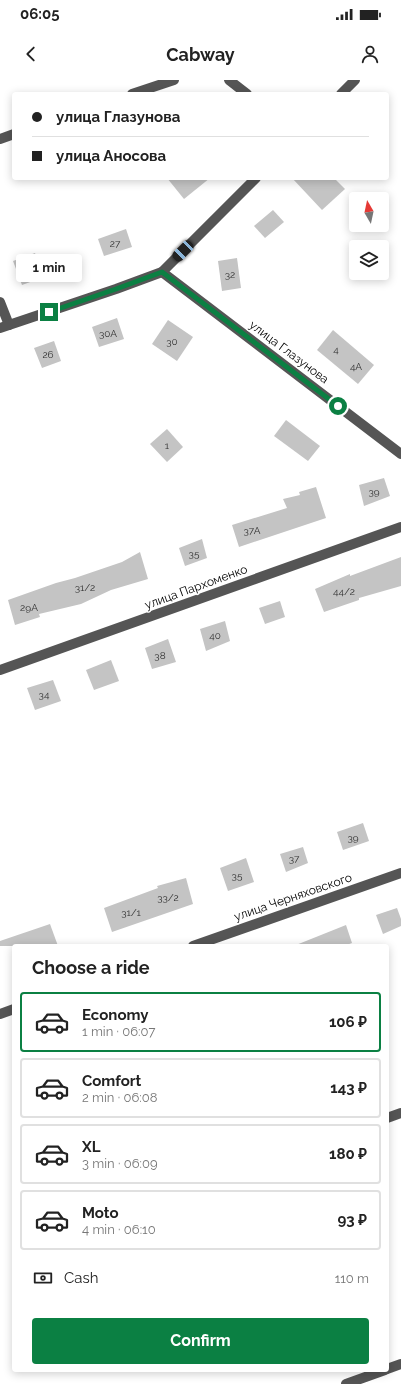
<!DOCTYPE html>
<html lang="en">
<head>
<meta charset="utf-8">
<style>
	body { margin:0; font-family:Raleway,sans-serif; background:#f6f6f6; color:#222; height:100vh; display:flex; flex-direction:column; font-size:15px; white-space:nowrap }
	* { box-sizing:border-box; margin:0 }
	p { font-size:13px; color:#767676 }
	.icon { flex:none; width:22px; height:22px; fill:none; stroke:currentColor; stroke-width:2; stroke-linecap:round; stroke-linejoin:round }
	.map { position:relative; flex:1; overflow:hidden }
	.side { position:absolute; left:12px; top:864px; width:377px; height:428px; display:flex; flex-direction:column; background:#fff; border-radius:4px; box-shadow:0 2px 10px #0003 }
	.side>* { flex:none }
	.top-card { position:absolute; left:12px; top:12px; width:377px; height:88px; border-radius:4px; box-shadow:0 2px 10px #0003; display:grid; align-content:center; height:88px; padding:0 20px; background:#fff }
	.needle { width:26px; rotate:351deg }
	.controls { position:absolute; left:349px; top:112px; display:grid; gap:8px }
	.controls a { display:grid; place-items:center; width:40px; height:40px; border-radius:4px; background:#fff; box-shadow:0 2px 10px #0003; font-size:20px }
	.end { position:absolute; width:18px; height:18px; margin:-9px; border:5px solid #0b8043; background:#fff; box-shadow:0 0 0 2px #fff }
	.from { border-radius:50% }
	.bubble { position:absolute; height:28px; border-radius:4px; background:#fff; box-shadow:0 2px 10px #0003; font-size:13px; font-weight:700; line-height:28px; text-align:center }
	.car { position:absolute; width:12px; height:24px; margin:-12px -6px; border-radius:5px; box-shadow:0 0 3px 1px #0007; background:linear-gradient(#222 24%,#8ab4d8 0 40%,#222 0 76%,#8ab4d8 0 86%,#222 0) }
	.top-card b { display:flex; align-items:center; gap:14px; height:38px; font-size:15px }
	.top-card b+b { border-top:1px solid #e0e0e0 }
	.top-card i { width:10px; height:10px; background:#222 }
	ul { padding:0; list-style:none }
	li { display:flex; align-items:center; gap:12px; height:60px; margin:0 8px 6px; padding:0 12px; border:2px solid #e0e0e0; border-radius:4px }
	li div { flex:1 }
	li b { display:block; font-size:15px }
	li em { font-style:normal; font-weight:700 }
	li.current { border-color:#0b8043 }
	li>.icon { width:36px; height:36px; stroke-width:1.5 }
	h2 { padding:0 20px; font-size:18px; line-height:48px }
	.pay { display:flex; align-items:center; gap:10px; height:44px; padding:0 20px; font-size:15px }
	.pay p { margin-inline-start:auto }
	.cta { display:flex; gap:8px; margin-top:auto; padding:8px 20px }
	.cta a { flex:1; height:46px; border-radius:4px; background:#0b8043; color:#fff; font-size:16px; font-weight:700; line-height:46px; text-align:center }
	.status { display:flex; justify-content:space-between; align-items:center; height:28px; padding:0 20px; background:#fff; direction:ltr }
	.status svg { height:11px; fill:currentColor }
	header { display:flex; justify-content:space-between; align-items:center; height:52px; padding:0 20px; background:#fff; font-size:18px; font-weight:700 }
	.map>svg:first-child { display:block }
	.building { fill:#c4c4c4 }
	.lines { fill:none; stroke-linecap:round; stroke-linejoin:round }
	.minor { stroke:#555; stroke-width:10 }
	.route { stroke:#0b8043; stroke-width:5 }
	.labels { text-anchor:middle; stroke-width:3; stroke-linejoin:round; paint-order:stroke }
	.number-label { font-size:10px; fill:#313131 }
	.street-label { font-size:12px; fill:#000; stroke:#fff }
</style>
</head>
<body>
<div class="status"><b>06:05</b><svg viewBox="0 0 49 12"><path d="M0 12V9h3v3zM5 12V6h3v6zM10 12V3h3v9zM15 12V0h3v12zM26 1h20v11H26zM47 4h2v5h-2z"/></svg></div>
<header><svg class="icon" aria-label="back" viewBox="0 0 24 24"><path d="M15 5l-7 7 7 7"/></svg>Cabway<svg class="icon" aria-label="person" viewBox="0 0 24 24"><circle cx="12" cy="8" r="4"/><path d="M4 21q1-7 8-7t8 7"/></svg></header>
<div class="map">
<svg width="401" height="1304" viewBox="0 0 401 1304">
	<rect width="100%" height="100%" fill="#fff"/>
	<g class="building">
		<polygon points="167,98 210,98 184,119"/>
		<polygon points="292,98 334,98 345,109 322,130"/>
		<polygon points="273,130 284,142 265,158 254,146"/>
		<polygon points="126,149 132,167 104,176 98,159"/>
		<polygon points="35,173 44,197 22,205 13,181"/>
		<polygon points="237,178 241,208 222,211 218,181"/>
		<polygon points="117,238 124,259 99,267 92,247"/>
		<polygon points="168,240 193,257 177,281 152,264"/>
		<polygon points="333,250 374,285 358,304 317,270"/>
		<polygon points="54,261 61,281 42,288 34,268"/>
		<polygon points="286,340 320,366 308,381 274,356"/>
		<polygon points="167,349 183,367 167,382 150,364"/>
		<polygon points="384,398 390,416 364,426 359,405"/>
		<polygon points="316,407 326,438 239,467 232,445 287,428 283,419 300,415 299,412"/>
		<polygon points="202,459 207,478 185,486 179,468"/>
		<polygon points="140,472 148,499 111,510 81,524 39,534 40,537 15,545 8,520 56,503 75,498 122,482"/>
		<polygon points="401,477 401,506 359,518 359,520 324,532 315,509 350,494 350,496"/>
		<polygon points="280,521 285,537 265,544 259,528"/>
		<polygon points="225,541 230,561 206,571 200,549"/>
		<polygon points="168,559 176,582 152,589 145,568"/>
		<polygon points="111,580 119,601 94,610 86,590"/>
		<polygon points="53,600 61,621 35,630 27,608"/>
		<polygon points="363,743 369,761 343,770 337,752"/>
		<polygon points="303,767 308,783 286,792 280,774"/>
		<polygon points="246,778 254,802 228,811 220,788"/>
		<polygon points="186,798 193,824 112,852 104,828 158,808 157,806"/>
		<polygon points="397,828 401,839 401,846 383,854 376,835"/>
		<polygon points="50,844 58,866 0,866 0,861"/>
		<polygon points="346,845 352,863 344,866 296,866 296,865"/>
	</g>
	<g class="lines">
		<g class="minor">
			<polyline points="229,0 247,14"/>
			<polyline points="132,14 174,0"/>
			<polyline points="341,14 355,0"/>
			<polyline points="0,59 14,54"/>
			<polyline points="162,192 401,374"/>
			<polyline points="0,222 9,245"/>
			<polyline points="0,248 116,209 162,192 256,98"/>
			<polyline points="0,590 401,447"/>
			<polyline points="193,866 401,793"/>
			<polyline points="0,934 14,929"/>
			<polyline points="387,1038 401,1033"/>
			<polyline points="387,1289 401,1284"/>
			<polyline points="346,1304 385,1290"/>
		</g>
	</g>
	<g class="lines">
		<polyline class="route" points="49,232 116,209 162,192 338,326"/>
	</g>
	<g class="labels">
		<g class="number-label">
			<text x="115" y="167">27</text>
			<text x="230" y="198">32</text>
			<text x="108" y="257">30А</text>
			<text x="172" y="265">30</text>
			<text x="336" y="273">4</text>
			<text x="48" y="278">26</text>
			<text x="356" y="290">4А</text>
			<text x="167" y="369">1</text>
			<text x="374" y="415">39</text>
			<text x="252" y="454">37А</text>
			<text x="194" y="477">35</text>
			<text x="85" y="511">31/2</text>
			<text x="344" y="515">44/2</text>
			<text x="29" y="531">29А</text>
			<text x="215" y="559">40</text>
			<text x="160" y="579">38</text>
			<text x="44" y="618">34</text>
			<text x="353" y="761">39</text>
			<text x="294" y="782">37</text>
			<text x="237" y="799">35</text>
			<text x="168" y="821">33/2</text>
			<text x="131" y="836">31/1</text>
		</g>
		<g class="street-label">
			<text transform="translate(289 272) rotate(37)" y="4">улица Глазунова</text>
			<text transform="translate(196 507) rotate(-20)" y="4">улица Пархоменко</text>
			<text transform="translate(293 817) rotate(-19)" y="4">улица Черняховского</text>
		</g>
	</g>
</svg>
<div class="controls">
<a><svg class="needle" viewBox="-14 -14 28 28"><path d="M0-13l5 13h-10z" fill="#e53935"/><path d="M0 13l5-13h-10z" fill="#767676"/></svg></a>
<a><svg class="icon" aria-label="layers" viewBox="0 0 24 24"><path d="M12 4l9 5-9 5-9-5zM3 14l9 5 9-5"/></svg></a>
</div>
<i class="end from" style="left:338px;top:326px"></i>
<i class="end" style="left:49px;top:232px"></i>
<div class="bubble" style="left:16px;top:174px;width:66px">1 min</div>
<i class="car" style="left:183px;top:171px;rotate:225deg"></i>
<div class="top-card">
<b><i class="from"></i>улица Глазунова</b>
<b><i></i>улица Аносова</b>
</div>
<section class="side">
<h2>Choose a ride</h2>
<ul>
<li class="current"><svg class="icon" aria-label="car" viewBox="0 0 24 24"><path d="M5 17H2v-5l4-1 3-4h7l3 4 3 1v5h-3M9 17h6M6 11h13"/><circle cx="7" cy="17" r="2"/><circle cx="17" cy="17" r="2"/></svg><div><b>Economy</b><p>1 min · 06:07</p></div><em>106 ₽</em></li>
<li><svg class="icon" aria-label="car" viewBox="0 0 24 24"><path d="M5 17H2v-5l4-1 3-4h7l3 4 3 1v5h-3M9 17h6M6 11h13"/><circle cx="7" cy="17" r="2"/><circle cx="17" cy="17" r="2"/></svg><div><b>Comfort</b><p>2 min · 06:08</p></div><em>143 ₽</em></li>
<li><svg class="icon" aria-label="car" viewBox="0 0 24 24"><path d="M5 17H2v-5l4-1 3-4h7l3 4 3 1v5h-3M9 17h6M6 11h13"/><circle cx="7" cy="17" r="2"/><circle cx="17" cy="17" r="2"/></svg><div><b>XL</b><p>3 min · 06:09</p></div><em>180 ₽</em></li>
<li><svg class="icon" aria-label="car" viewBox="0 0 24 24"><path d="M5 17H2v-5l4-1 3-4h7l3 4 3 1v5h-3M9 17h6M6 11h13"/><circle cx="7" cy="17" r="2"/><circle cx="17" cy="17" r="2"/></svg><div><b>Moto</b><p>4 min · 06:10</p></div><em>93 ₽</em></li>
</ul>
<div class="pay"><svg class="icon" aria-label="cash" viewBox="0 0 24 24"><path d="M3 7h18v10H3z"/><circle cx="12" cy="12" r="2"/></svg>Cash<p>110 m</p></div>
<div class="cta"><a>Confirm</a></div>
</section>
</div>
</body>
</html>
